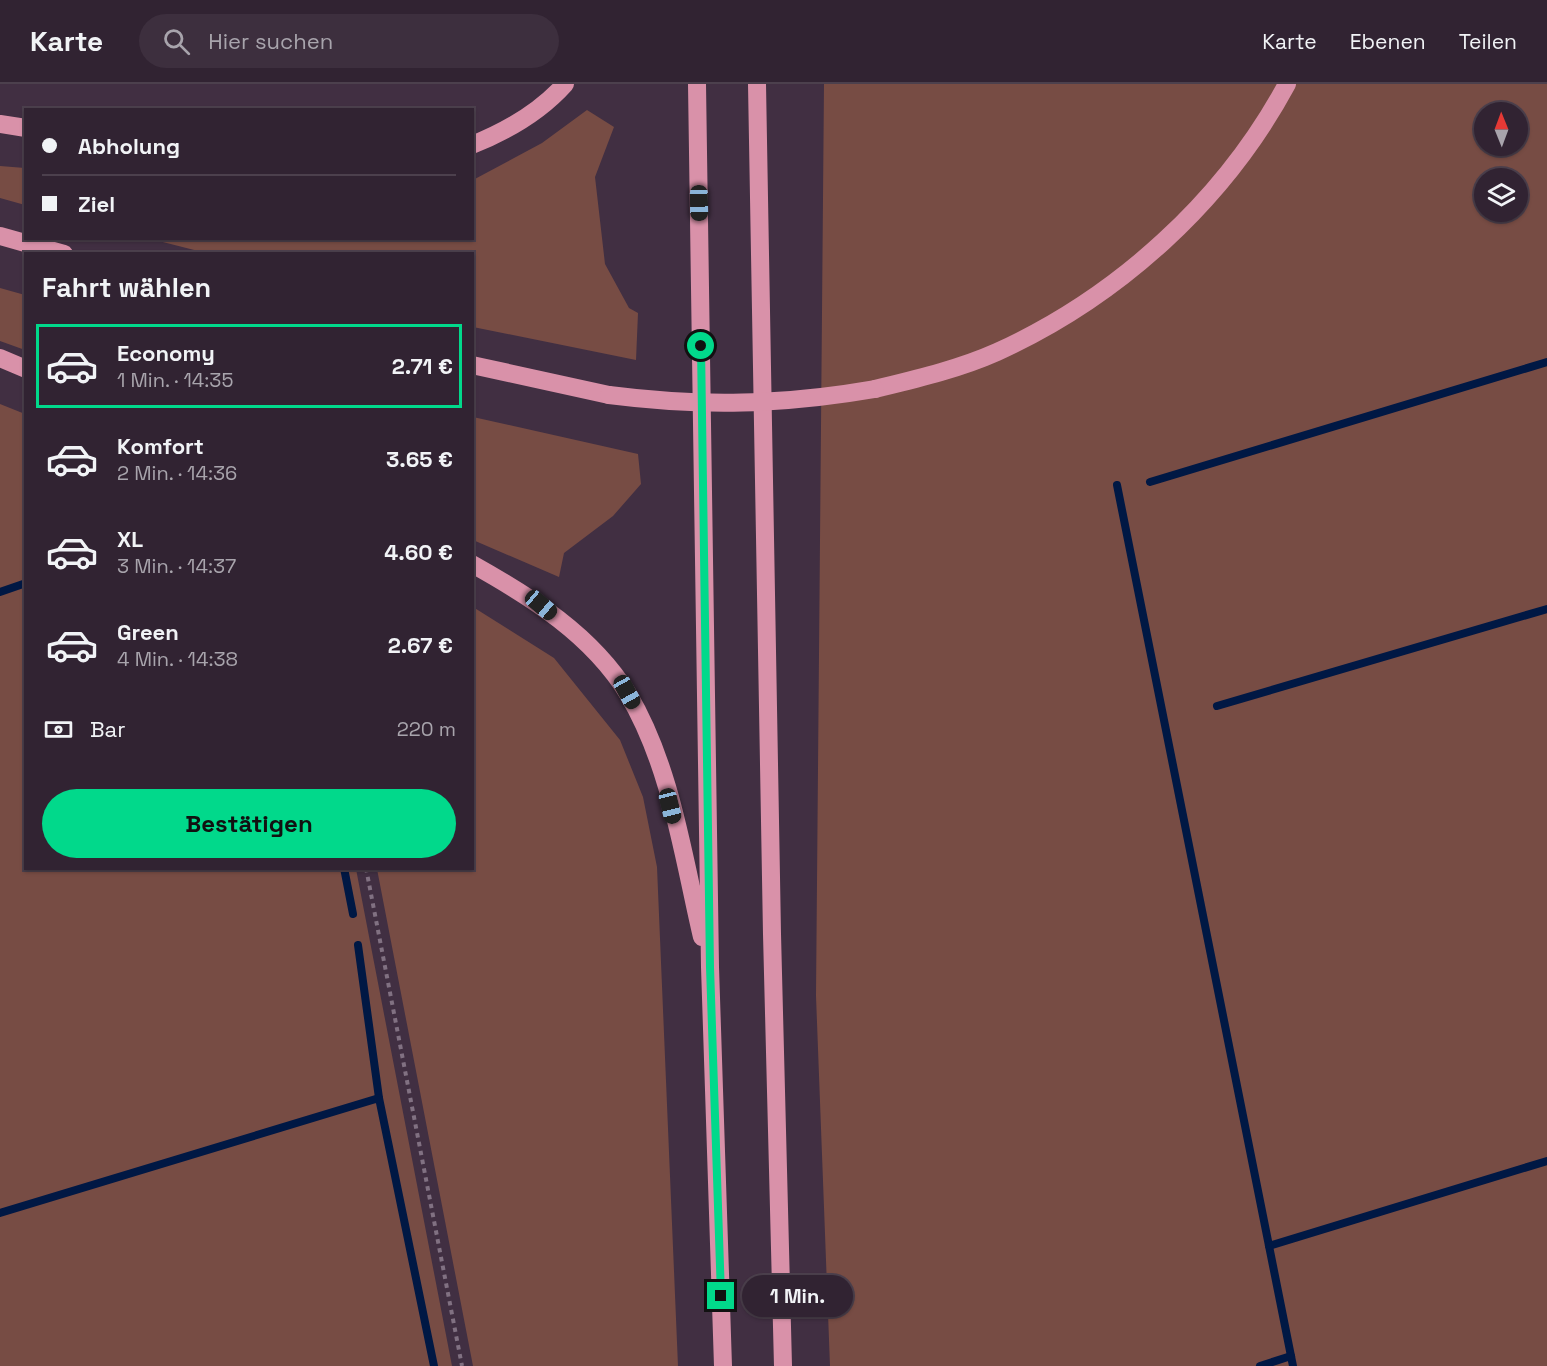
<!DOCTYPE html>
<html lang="de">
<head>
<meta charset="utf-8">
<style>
	body { margin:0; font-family:"Space Grotesk",sans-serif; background:#3d2f3e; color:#f1f3f6; height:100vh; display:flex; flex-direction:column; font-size:22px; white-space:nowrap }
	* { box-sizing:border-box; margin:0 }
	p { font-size:20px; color:#a8a4ac }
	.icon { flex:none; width:33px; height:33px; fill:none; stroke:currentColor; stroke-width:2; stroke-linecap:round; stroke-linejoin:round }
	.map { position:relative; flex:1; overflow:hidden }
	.sheet { position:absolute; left:24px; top:168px; width:450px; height:618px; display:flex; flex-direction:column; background:#312332; border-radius:0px; box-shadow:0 2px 4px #0004,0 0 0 2px #4c404d }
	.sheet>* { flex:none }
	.banner { position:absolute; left:24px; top:24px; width:450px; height:132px; border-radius:0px; box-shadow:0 2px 4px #0004,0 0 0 2px #4c404d; display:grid; align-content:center; height:132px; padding:0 18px; background:#312332 }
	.needle { width:39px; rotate:359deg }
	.controls { position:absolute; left:1474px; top:18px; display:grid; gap:12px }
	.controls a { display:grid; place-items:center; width:54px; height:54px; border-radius:50%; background:#312332; box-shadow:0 2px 4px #0004,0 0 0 2px #4c404d; font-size:30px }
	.end { position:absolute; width:27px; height:27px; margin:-14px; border:8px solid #01d98b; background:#111; box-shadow:0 0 0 3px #111 }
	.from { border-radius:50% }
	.bubble { position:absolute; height:42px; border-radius:21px; background:#312332; box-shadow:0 2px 4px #0004,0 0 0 2px #4c404d; font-size:20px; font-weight:800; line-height:42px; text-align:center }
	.car { position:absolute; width:18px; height:36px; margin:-18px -9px; border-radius:8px; box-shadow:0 0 4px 2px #0007; background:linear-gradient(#222 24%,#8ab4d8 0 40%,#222 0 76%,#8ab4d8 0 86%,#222 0) }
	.banner b { display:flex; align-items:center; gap:21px; height:57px; font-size:22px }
	.banner b+b { border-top:2px solid #4c404d }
	.banner i { width:15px; height:15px; background:#f1f3f6 }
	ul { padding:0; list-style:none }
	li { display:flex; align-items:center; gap:18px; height:84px; margin:0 12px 9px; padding:0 6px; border:3px solid transparent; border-radius:0px }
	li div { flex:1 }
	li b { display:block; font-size:22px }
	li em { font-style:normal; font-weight:800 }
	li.active { border-color:#01d98b }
	li>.icon { width:54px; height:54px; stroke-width:1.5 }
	h2 { padding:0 18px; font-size:27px; line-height:72px }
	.pay { display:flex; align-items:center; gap:15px; height:66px; padding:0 18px; font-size:22px }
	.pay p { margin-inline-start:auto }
	.cta { display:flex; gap:12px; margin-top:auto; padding:12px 18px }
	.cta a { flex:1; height:69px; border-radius:36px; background:#01d98b; color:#111; font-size:24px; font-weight:800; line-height:69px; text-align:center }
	header { display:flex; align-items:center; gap:36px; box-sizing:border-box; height:84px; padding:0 30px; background:#312332; border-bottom:2px solid #4c404d }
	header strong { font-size:28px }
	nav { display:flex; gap:33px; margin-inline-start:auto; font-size:21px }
	.search { width:420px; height:54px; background:#3d2f3e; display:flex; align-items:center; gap:15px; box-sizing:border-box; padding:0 21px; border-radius:33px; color:#a8a4ac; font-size:22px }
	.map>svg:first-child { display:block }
	.green { fill:#774c44; fill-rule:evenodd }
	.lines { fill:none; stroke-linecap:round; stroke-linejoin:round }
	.stream { stroke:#001844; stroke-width:8 }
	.path { stroke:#817182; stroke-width:4; stroke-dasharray:4.5 4.5; stroke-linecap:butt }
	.highway { stroke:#d991a9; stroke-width:18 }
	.highway-bridge { stroke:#d991a9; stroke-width:18 }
	.route { stroke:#01d98b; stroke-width:8 }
</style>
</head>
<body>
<header>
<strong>Karte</strong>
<div class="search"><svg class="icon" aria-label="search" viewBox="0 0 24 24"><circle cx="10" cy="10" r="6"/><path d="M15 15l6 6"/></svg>Hier suchen</div>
<nav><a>Karte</a><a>Ebenen</a><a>Teilen</a></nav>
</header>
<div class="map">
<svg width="1547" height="1282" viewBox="0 0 1547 1282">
	<rect width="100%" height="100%" fill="#412f42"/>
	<g class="green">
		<path d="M 824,0 L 1547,0 L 1547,1282 L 830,1282 L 816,912 ZM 1485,28 L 1518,28 L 1518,62 L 1485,62 ZM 1485,94 L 1518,94 L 1518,128 L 1485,128 Z"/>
		<polygon points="587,26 614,43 595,93 605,180 629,224 638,229 636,276 473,243 472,170 206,169 151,155 472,154 473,96 542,59"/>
		<polygon points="0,82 25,84 25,121 0,114"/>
		<polygon points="0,204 25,211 25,266 0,257"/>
		<polygon points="0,320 25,330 26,784 356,785 452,1282 0,1282"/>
		<polygon points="473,333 638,370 641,400 613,432 564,469 559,493 473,456"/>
		<polygon points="473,523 554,574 620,656 643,713 657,783 678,1282 473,1282 377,785 472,784"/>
	</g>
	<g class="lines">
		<g class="stream">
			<polyline points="1150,398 1547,278"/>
			<polyline points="1117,401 1293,1282"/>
			<polyline points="0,508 26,499"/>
			<polyline points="1217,622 1547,525"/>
			<polyline points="344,784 353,830"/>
			<polyline points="358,861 379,1014"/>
			<polyline points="0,1129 379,1014 434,1282"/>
			<polyline points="1269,1162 1547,1077"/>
			<polyline points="1260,1282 1291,1272"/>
		</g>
		<polyline class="path" points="366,784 462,1282"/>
		<g class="highway">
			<polyline points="697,0 710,883 723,1282"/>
			<polyline points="757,0 772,850 783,1282"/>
			<polyline points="0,40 26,44"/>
			<path d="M 472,61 C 507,47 540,28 565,0"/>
			<polyline points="0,152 64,170"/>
			<polyline points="0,274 26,285"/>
			<polyline points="472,281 609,311"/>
			<path d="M 875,305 C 916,295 959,285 997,268 C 1118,213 1224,117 1287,0"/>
			<path d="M 472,480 C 531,513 592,551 628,610 C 671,682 683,772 702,853"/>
		</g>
		<path class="highway-bridge" d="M 609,311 C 702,323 783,321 875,305"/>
	</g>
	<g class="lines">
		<polyline class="route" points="701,262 710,883 721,1212"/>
	</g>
</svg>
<div class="controls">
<a><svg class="needle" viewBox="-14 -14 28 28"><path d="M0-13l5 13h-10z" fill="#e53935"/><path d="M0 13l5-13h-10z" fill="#a8a4ac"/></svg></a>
<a><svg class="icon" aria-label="layers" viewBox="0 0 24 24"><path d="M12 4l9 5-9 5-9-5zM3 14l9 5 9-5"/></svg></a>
</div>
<i class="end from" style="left:701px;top:262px"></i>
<i class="end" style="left:721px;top:1212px"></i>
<div class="bubble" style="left:742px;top:1191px;width:111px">1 Min.</div>
<i class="car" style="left:699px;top:119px;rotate:179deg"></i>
<i class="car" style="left:541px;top:521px;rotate:130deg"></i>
<i class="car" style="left:627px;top:608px;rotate:151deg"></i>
<i class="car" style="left:670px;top:722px;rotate:166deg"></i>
<div class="banner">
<b><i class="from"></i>Abholung</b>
<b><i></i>Ziel</b>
</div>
<section class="sheet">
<h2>Fahrt wählen</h2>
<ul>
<li class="active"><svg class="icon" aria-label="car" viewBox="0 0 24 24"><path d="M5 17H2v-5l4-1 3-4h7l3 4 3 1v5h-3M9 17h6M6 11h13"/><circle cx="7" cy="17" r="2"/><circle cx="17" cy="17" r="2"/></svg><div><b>Economy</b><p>1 Min. · 14:35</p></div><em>2.71 €</em></li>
<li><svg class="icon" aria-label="car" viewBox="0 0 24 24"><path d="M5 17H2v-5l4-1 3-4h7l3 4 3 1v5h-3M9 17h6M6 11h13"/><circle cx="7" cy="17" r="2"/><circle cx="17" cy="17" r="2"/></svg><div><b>Komfort</b><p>2 Min. · 14:36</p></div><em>3.65 €</em></li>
<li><svg class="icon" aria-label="car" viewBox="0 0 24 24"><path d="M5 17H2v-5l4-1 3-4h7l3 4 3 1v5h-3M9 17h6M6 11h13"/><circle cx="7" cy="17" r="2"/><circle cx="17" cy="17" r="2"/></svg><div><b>XL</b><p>3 Min. · 14:37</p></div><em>4.60 €</em></li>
<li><svg class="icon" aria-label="car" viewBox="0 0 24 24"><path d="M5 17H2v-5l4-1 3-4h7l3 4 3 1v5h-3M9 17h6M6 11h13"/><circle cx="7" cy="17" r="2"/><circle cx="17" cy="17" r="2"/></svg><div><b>Green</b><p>4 Min. · 14:38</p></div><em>2.67 €</em></li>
</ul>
<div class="pay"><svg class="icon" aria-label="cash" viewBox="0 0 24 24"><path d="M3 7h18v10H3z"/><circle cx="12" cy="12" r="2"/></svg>Bar<p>220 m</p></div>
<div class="cta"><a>Bestätigen</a></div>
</section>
</div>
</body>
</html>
